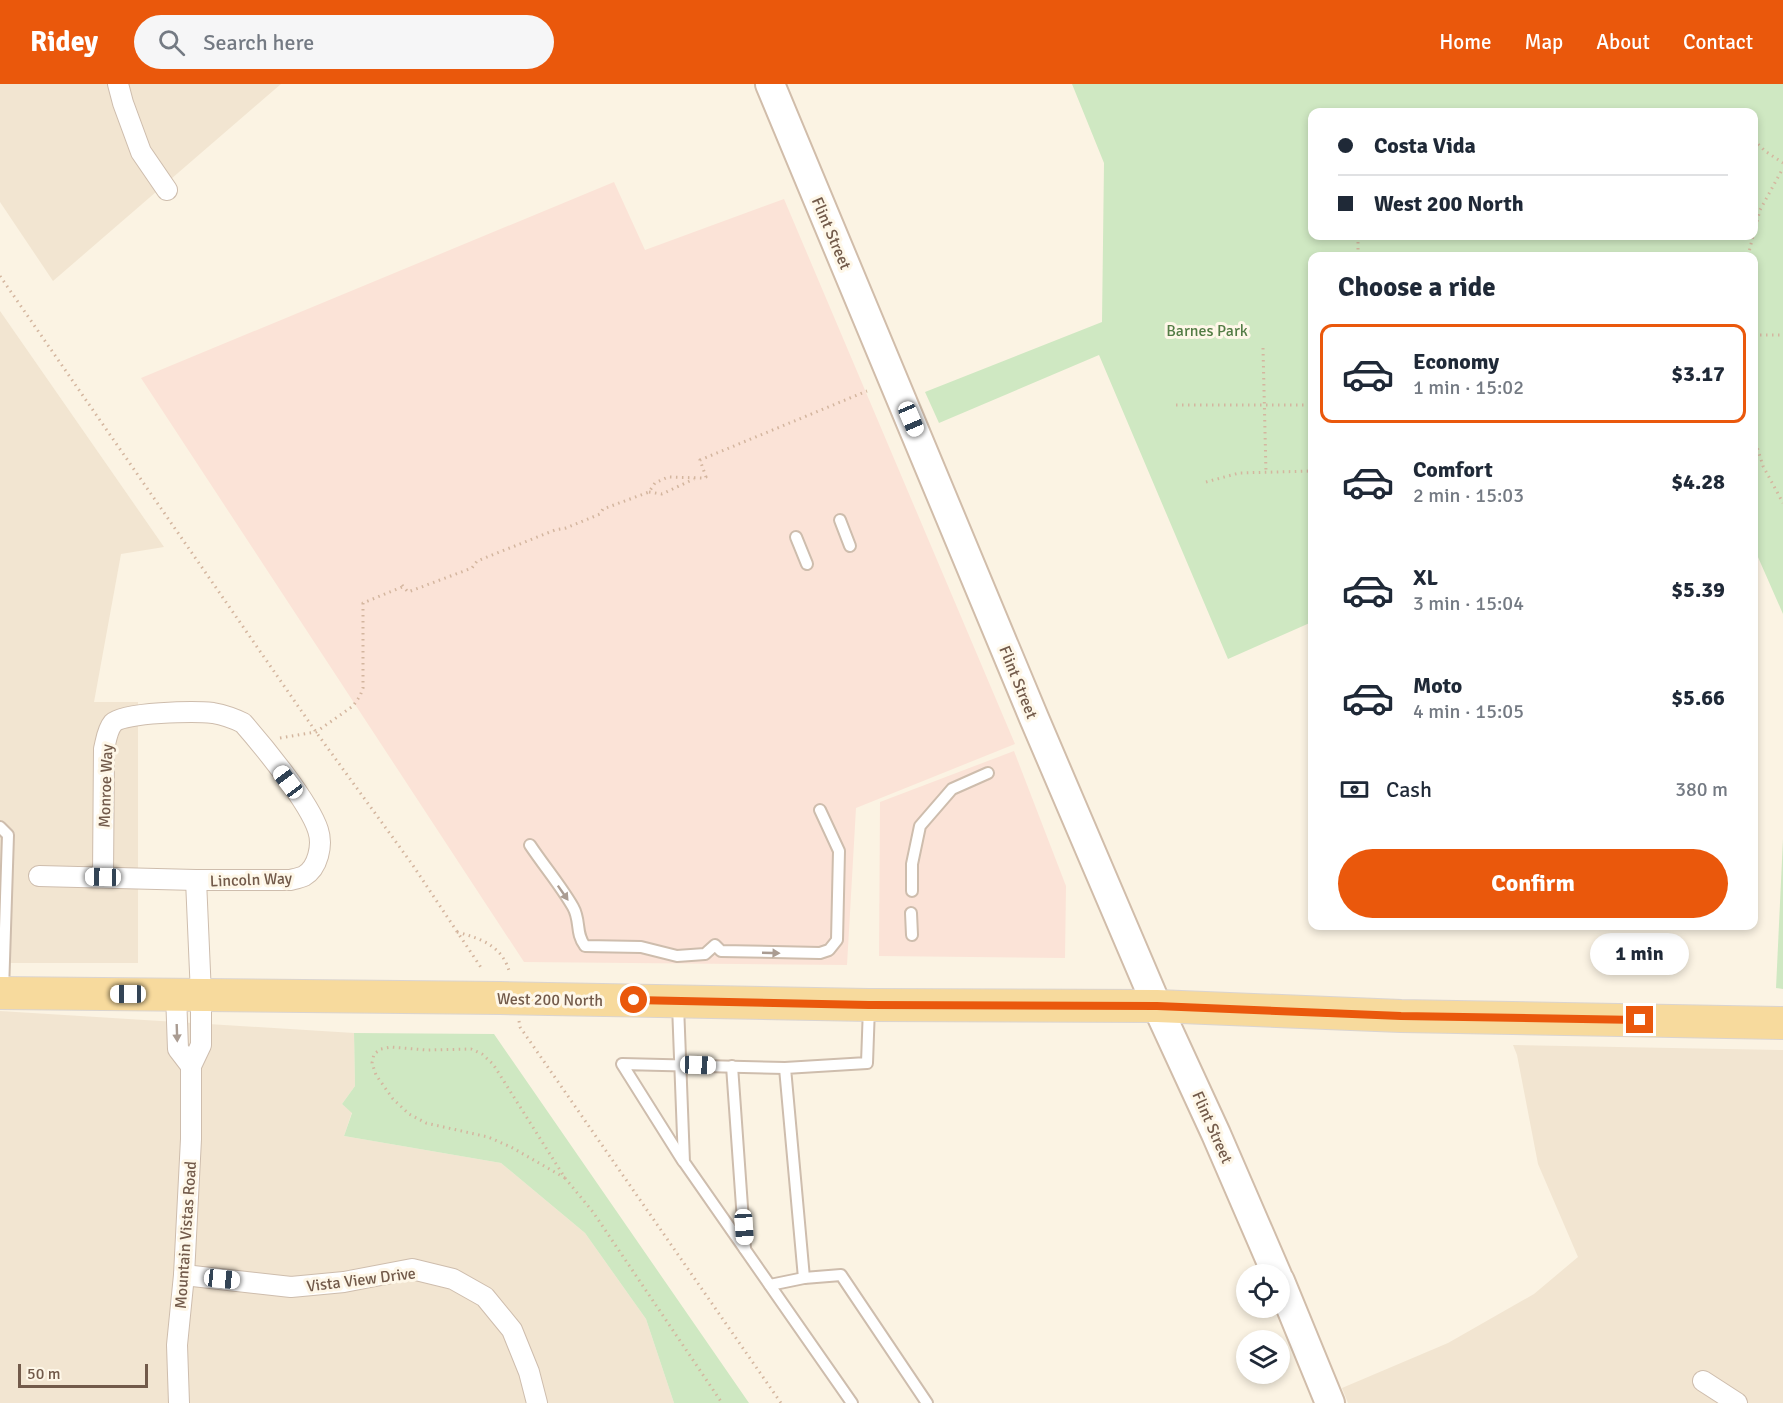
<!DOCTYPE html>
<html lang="en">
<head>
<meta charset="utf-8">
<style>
	body { margin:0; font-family:Signika,sans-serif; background:#f6f6f7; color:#1f2937; height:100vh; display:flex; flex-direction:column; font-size:22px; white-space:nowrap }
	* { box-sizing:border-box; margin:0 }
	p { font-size:20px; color:#747a83 }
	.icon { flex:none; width:33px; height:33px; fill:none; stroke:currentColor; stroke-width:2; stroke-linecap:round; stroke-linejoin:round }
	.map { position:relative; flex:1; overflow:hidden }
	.details { position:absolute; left:1308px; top:168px; width:450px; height:678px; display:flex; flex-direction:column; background:#fff; border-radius:12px; box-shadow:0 3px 9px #0003 }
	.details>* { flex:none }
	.hud { position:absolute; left:1308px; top:24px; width:450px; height:132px; border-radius:12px; box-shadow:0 3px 9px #0003; display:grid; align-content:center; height:132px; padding:0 30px; background:#fff }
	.buttons { position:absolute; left:1236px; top:1180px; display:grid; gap:12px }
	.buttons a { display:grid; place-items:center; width:54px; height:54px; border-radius:50%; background:#fff; box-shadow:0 3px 9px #0003; font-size:30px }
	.scale { position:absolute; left:18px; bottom:15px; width:130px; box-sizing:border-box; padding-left:6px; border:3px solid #725a4a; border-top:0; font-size:16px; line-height:21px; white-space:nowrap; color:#725a4a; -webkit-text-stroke:4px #fef7e8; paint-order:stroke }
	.end { position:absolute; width:27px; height:27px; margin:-14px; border:8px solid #ea580c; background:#fff; box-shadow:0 0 0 3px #fff }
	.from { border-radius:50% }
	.bubble { position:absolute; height:42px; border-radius:21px; background:#fff; box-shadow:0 3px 9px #0003; font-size:20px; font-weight:700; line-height:42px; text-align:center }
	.car { position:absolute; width:18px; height:36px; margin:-18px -9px; border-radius:8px; box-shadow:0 0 4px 2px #0007; background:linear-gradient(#fff 24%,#345 0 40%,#fff 0 76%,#345 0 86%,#fff 0) }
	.hud b { display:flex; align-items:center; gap:21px; height:57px; font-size:22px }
	.hud b+b { border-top:2px solid #e0e1e3 }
	.hud i { width:15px; height:15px; background:#1f2937 }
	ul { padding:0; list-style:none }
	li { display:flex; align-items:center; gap:18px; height:99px; margin:0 12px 9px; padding:0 18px; border:3px solid transparent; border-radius:12px }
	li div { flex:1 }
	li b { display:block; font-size:22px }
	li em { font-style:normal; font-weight:700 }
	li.current { border-color:#ea580c }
	li>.icon { width:54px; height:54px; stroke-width:1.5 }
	h2 { padding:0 30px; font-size:27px; line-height:72px }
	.pay { display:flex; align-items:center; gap:15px; height:66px; padding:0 30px; font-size:22px }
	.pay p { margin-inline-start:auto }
	.primary-button { display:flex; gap:12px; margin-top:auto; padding:12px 30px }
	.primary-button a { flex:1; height:69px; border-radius:36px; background:#ea580c; color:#fff; font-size:24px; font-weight:700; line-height:69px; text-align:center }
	header { display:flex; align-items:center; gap:36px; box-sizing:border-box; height:84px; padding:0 30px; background:#ea580c; color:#fff }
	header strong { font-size:28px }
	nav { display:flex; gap:33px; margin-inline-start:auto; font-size:21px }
	.search { width:420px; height:54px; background:#f6f6f7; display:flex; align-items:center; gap:15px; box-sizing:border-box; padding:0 21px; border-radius:33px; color:#747a83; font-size:22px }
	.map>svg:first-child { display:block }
	.residential { fill:#f2e5d1 }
	.commercial { fill:#fbe3d7 }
	.green { fill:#cfe8c2; fill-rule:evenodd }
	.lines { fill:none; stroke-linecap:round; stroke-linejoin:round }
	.lane-casing { stroke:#cebdad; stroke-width:14 }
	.street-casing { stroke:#cebdad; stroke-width:22 }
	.secondary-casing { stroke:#d1bdaa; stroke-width:32 }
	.primary-casing { stroke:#dad4d0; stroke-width:34 }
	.path { stroke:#d4b69f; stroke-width:3; stroke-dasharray:1.5 4.5; stroke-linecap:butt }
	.lane { stroke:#fff; stroke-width:10 }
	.street { stroke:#fff; stroke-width:20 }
	.secondary { stroke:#fff; stroke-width:28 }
	.primary { stroke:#f7da9d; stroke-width:32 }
	.oneway { fill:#aa9c92 }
	.route { stroke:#ea580c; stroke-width:8 }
	.labels { text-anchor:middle; stroke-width:6; stroke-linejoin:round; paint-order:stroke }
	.street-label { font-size:16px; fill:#725a4a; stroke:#fef7e8 }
	.park-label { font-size:16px; fill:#537c45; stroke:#fef7e8 }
</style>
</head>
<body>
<header>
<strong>Ridey</strong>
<div class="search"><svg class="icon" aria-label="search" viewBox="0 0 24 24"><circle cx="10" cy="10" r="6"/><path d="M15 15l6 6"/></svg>Search here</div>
<nav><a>Home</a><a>Map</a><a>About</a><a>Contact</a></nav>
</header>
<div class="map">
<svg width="1783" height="1319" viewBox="0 0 1783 1319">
	<rect width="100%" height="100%" fill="#fbf3e3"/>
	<g class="residential">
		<polygon points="0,0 281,0 53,197 0,118"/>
		<polygon points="0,227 164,463 121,470 94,618 138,618 138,879 0,879"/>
		<polygon points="0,927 354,949 355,1002 342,1020 352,1028 344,1052 501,1079 585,1149 646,1235 674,1319 0,1319"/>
		<polygon points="1513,961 1783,966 1783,1319 1348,1319 1342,1304 1448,1259 1534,1210 1578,1173 1538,1080 1517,971"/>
	</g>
	<g class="commercial">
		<polygon points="614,98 645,166 784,115 1015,660 856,724 847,881 524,878 141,294"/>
		<polygon points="1014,667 1066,802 1065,874 879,872 880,718"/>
	</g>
	<g class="green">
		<path d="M 1072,0 L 1783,0 L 1783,530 L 1754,464 L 1754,172 L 1312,172 L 1312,538 L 1228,575 L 1099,271 L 939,339 L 925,308 L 1102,238 L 1104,79 ZM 1312,28 L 1754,28 L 1754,152 L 1312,152 Z"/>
		<polygon points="1783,755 1783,905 1776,904"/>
		<polygon points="354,949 494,950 749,1319 674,1319 646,1235 585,1149 501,1079 344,1052 352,1029 342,1020 355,1002"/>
	</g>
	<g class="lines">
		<g class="lane-casing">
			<g id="lane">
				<polyline points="840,436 850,462"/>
				<polyline points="796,453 807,480"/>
				<polyline points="0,743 8,751 3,907"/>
				<path d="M 530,761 C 544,782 561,802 573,823 C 581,837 575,849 585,862 L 641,863 L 677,872 L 705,870 L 715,861 L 721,867 L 820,869 L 829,866 L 837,856 L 839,767 L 820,726"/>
				<polyline points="912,807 912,780 920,742 952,705 988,689"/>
				<polyline points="911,829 912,851"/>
				<polyline points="678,921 684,1078 852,1319"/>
				<polyline points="732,982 745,1165"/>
				<polyline points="683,1077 622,980 785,984"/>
				<polyline points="804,1194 785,984 867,979 869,923"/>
				<polyline points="770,1201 804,1194 841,1191 927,1319"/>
			</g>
		</g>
		<g class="street-casing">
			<g id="street">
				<polyline points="118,0 123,19 141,68 167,106"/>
				<path d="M 39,792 L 196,796 L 290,796 C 294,795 300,794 304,792 C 318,784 323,761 318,746 C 309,718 264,663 243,639 C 233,634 224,631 213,629 C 195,627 124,628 113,639 C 107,646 106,657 104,665 L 103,793"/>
				<polyline points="176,910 178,965 191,982"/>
				<polyline points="184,1191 291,1203 344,1198 412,1185 453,1195 485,1213 512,1246 529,1288 537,1319"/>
				<polyline points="1703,1297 1737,1319"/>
				<polyline points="179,1319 177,1261 184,1191 191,1055 191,982 201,961 201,911 196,796"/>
			</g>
		</g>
		<g class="secondary-casing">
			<g id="secondary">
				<polyline points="770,0 1034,634 1157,922 1216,1050 1277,1191"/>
				<polyline points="1280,1197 1330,1319"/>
			</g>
		</g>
		<g class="primary-casing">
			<polyline id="primary" points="0,909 500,914 869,921 1157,922 1401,932 1783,939"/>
		</g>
		<g class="path">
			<polyline points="1754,56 1765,67 1783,79"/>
			<polyline points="1754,149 1760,126 1783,84"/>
			<polyline points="1358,152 1358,172"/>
			<polyline points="1748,172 1753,152"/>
			<polyline points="0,192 316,648 412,780 482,885"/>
			<polyline points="1754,251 1783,251"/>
			<polyline points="1263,264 1266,389"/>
			<polyline points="1176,321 1312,321"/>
			<polyline points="1754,353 1763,382 1783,419"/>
			<polyline points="1206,398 1239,389 1312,387"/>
			<polyline points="649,408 662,410 694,395"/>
			<polyline points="402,501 408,508 472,484 477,477 555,446 566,444 600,430 603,425 649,408 655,399 668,393 702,394 706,393 700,376 867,307"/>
			<polyline points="280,654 316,648 353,622 360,612 363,604 363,519 402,503"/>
			<path d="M 457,848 C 482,855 503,862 510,890"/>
			<polyline points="519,937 520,943 781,1319"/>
			<polyline points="565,1094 511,1063 488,1053 426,1039 409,1030 393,1015 376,991 372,979 374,970 381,965 391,963 427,966 471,965 482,970 493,980 565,1094 593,1128 722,1319"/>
		</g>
		<use href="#lane" class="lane"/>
		<use href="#street" class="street"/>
		<use href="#secondary" class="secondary"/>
		<use href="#primary" class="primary"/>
	</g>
	<defs><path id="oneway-solid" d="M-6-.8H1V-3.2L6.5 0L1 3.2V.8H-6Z" transform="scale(1.5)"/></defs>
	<g class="oneway">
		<use href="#oneway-solid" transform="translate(563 809) rotate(55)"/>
		<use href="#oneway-solid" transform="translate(771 869) rotate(2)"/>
		<use href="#oneway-solid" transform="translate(177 949) rotate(88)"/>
	</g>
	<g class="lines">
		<polyline class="route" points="634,916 869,921 1157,922 1401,932 1640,936"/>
	</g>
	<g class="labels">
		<g class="street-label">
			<text transform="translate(832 149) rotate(67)" y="6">Flint Street</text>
			<text transform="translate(1019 598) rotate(68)" y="6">Flint Street</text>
			<text transform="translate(105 702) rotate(-88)" y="6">Monroe Way</text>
			<text transform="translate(251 795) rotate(-2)" y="6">Lincoln Way</text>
			<text transform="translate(550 915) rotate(1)" y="6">West 200 North</text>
			<text transform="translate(1213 1043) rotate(66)" y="6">Flint Street</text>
			<text transform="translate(185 1151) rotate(-86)" y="6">Mountain Vistas Road</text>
			<text transform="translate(361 1195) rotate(-7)" y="6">Vista View Drive</text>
		</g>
		<g class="park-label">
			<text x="1207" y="252">Barnes Park</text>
		</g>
	</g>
</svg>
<div class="buttons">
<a><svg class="icon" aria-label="locate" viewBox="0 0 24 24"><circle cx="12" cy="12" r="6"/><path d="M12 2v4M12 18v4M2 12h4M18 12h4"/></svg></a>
<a><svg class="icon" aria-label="layers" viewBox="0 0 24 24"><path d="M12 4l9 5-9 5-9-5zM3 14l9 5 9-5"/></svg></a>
</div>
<div class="scale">50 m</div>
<i class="end from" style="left:634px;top:916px"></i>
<i class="end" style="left:1640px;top:936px"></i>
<div class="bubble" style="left:1590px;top:849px;width:99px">1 min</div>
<i class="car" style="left:911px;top:335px;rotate:157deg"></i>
<i class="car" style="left:288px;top:698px;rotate:323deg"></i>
<i class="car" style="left:103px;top:793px;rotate:271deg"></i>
<i class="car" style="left:128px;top:910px;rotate:270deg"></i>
<i class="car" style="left:698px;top:981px;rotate:92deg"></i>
<i class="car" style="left:744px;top:1143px;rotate:176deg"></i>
<i class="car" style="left:222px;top:1195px;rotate:96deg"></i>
<div class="hud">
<b><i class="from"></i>Costa Vida</b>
<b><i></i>West 200 North</b>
</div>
<section class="details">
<h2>Choose a ride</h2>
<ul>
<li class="current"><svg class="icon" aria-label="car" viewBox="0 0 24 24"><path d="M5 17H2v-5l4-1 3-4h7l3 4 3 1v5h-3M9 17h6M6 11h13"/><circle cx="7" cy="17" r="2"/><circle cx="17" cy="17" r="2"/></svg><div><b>Economy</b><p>1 min · 15:02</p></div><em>$3.17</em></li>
<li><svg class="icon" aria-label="car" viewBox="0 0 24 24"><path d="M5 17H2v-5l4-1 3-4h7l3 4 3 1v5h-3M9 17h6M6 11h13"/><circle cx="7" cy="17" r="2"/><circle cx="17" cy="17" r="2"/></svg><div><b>Comfort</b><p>2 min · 15:03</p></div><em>$4.28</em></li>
<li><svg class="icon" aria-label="car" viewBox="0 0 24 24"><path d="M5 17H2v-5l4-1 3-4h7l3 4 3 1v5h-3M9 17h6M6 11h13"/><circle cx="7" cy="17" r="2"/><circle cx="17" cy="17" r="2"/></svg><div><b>XL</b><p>3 min · 15:04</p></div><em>$5.39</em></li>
<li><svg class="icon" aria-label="car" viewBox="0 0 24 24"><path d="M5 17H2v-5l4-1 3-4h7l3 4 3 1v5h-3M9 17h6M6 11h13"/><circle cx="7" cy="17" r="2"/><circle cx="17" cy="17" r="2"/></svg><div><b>Moto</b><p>4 min · 15:05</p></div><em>$5.66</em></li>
</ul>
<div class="pay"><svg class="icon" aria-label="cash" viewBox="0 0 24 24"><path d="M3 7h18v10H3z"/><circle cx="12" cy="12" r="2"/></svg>Cash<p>380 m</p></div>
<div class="primary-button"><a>Confirm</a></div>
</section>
</div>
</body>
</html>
